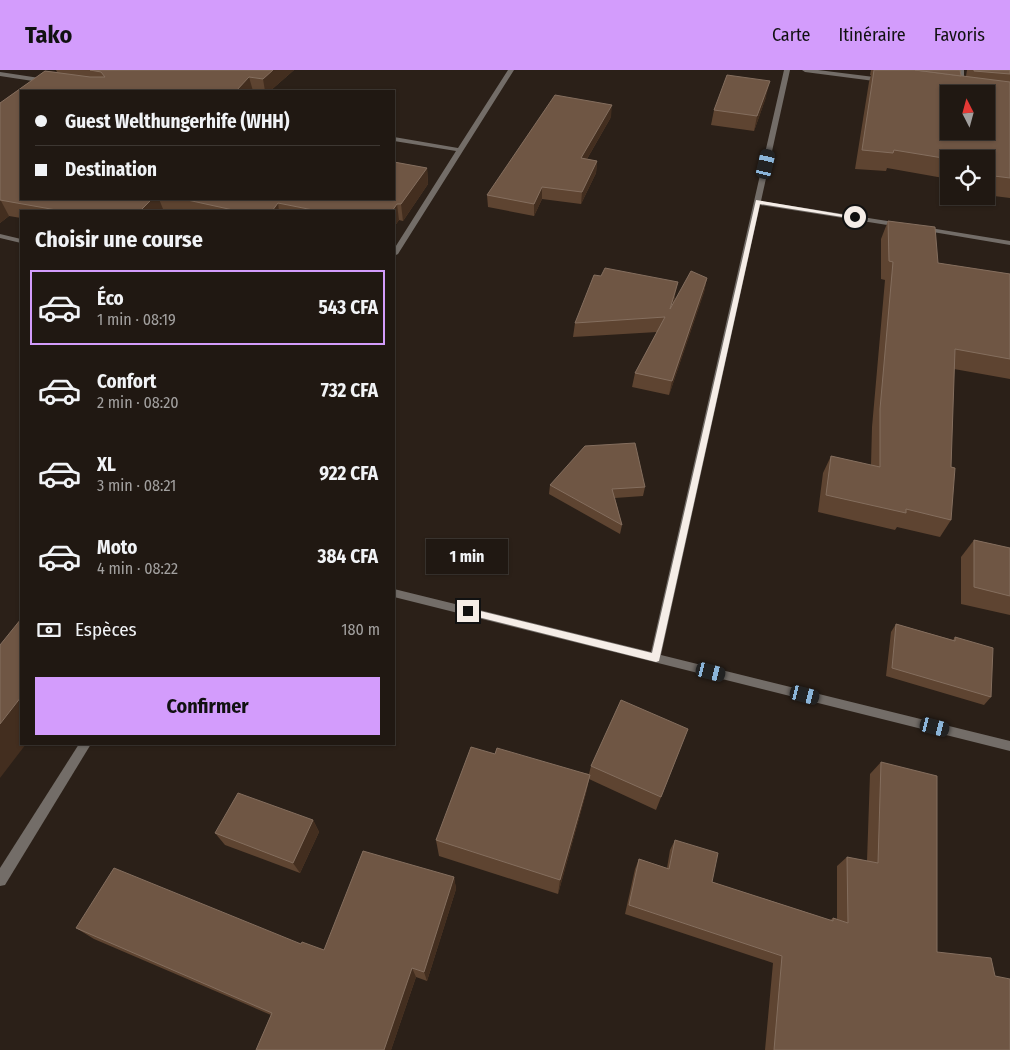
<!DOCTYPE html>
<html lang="fr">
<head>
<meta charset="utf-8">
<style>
	body { margin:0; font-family:"Fira Sans Condensed",sans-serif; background:#2d2520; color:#f1f3f6; height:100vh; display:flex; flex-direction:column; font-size:19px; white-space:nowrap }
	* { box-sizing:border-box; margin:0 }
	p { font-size:16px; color:#a2a09f }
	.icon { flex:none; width:28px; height:28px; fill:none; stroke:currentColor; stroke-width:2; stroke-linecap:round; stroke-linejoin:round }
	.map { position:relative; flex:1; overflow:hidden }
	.side { position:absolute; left:20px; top:140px; width:375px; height:535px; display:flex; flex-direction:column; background:#201812; border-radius:0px; box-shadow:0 1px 4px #0004,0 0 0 1px #3d3732 }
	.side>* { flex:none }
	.banner { position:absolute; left:20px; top:20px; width:375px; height:110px; border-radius:0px; box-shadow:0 1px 4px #0004,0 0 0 1px #3d3732; display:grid; align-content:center; height:110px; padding:0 15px; background:#201812 }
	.needle { width:32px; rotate:354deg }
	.fabs { position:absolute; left:940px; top:15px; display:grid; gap:10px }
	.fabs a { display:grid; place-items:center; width:55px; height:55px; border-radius:0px; background:#201812; box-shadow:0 1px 4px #0004,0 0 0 1px #3d3732; font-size:25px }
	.end { position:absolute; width:22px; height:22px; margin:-11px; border:6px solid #f5ede7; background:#111; box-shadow:0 0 0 2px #111 }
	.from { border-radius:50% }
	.bubble { position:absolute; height:35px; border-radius:0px; background:#201812; box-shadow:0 1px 4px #0004,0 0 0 1px #3d3732; font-size:16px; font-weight:700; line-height:35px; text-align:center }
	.car { position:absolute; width:15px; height:30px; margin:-15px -8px; border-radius:6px; box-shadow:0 0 4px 1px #0007; background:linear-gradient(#222 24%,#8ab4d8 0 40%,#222 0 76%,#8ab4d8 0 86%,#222 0) }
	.banner b { display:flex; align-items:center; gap:18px; height:48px; font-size:19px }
	.banner b+b { border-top:1px solid #3d3732 }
	.banner i { width:12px; height:12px; background:#f1f3f6 }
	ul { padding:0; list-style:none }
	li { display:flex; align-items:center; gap:15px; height:75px; margin:0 10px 8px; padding:0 5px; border:2px solid transparent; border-radius:0px }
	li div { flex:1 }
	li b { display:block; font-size:19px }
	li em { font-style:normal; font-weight:700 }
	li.current { border-color:#d39cfc }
	li>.icon { width:45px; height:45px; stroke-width:1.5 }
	h2 { padding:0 15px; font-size:22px; line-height:60px }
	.pay { display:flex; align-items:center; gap:12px; height:55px; padding:0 15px; font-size:19px }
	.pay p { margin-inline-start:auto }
	.cta { display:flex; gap:10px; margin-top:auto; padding:10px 15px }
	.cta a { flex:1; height:58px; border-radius:0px; background:#d39cfc; color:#111; font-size:20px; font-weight:700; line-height:58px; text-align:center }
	header { display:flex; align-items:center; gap:30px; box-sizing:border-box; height:70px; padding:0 25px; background:#d39cfc; color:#111 }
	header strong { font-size:24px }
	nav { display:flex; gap:28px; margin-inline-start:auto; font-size:18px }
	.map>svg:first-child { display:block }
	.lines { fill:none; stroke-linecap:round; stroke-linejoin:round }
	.minor { fill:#736d68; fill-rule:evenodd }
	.wall { fill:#5e4431 }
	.shaded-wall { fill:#432e1f }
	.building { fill:#6f5644; stroke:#846e5e; fill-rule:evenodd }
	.route { fill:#f5ede7 }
</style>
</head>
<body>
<header>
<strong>Tako</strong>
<nav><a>Carte</a><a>Itinéraire</a><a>Favoris</a></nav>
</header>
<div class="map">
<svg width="1010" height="980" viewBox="0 0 1010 980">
	<rect width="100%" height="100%" fill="#2b2018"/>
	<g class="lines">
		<g class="minor">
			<polygon points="508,0 514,0 398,184 394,186 394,179 456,81 394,71 394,67 458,78"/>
			<polygon points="784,0 790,0 761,131 900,153 904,155 900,157 760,135 661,585 1010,671 1010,681 394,527 394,519 651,582"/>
			<polygon points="802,0 818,0 882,8 885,10 882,12 805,2"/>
			<polygon points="958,0 964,0 964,17 961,19 958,17"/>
			<polygon points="0,2 46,9 49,11 46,13 0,6"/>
			<polygon points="918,156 1010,171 1010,175 921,160 917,158"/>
			<polygon points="0,164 21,169 21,173 0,168"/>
			<polygon points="79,674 91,674 5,815 0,816 0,798"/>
		</g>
	</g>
	<g class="wall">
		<polygon points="55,0 294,0 270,21 21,21 21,129 394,129 394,92 427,98 428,114 403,151 399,150 394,157 394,141 173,141 163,139 161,141 21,141 21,148 9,146 0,153 0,33 45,1 57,2 56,0"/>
		<polygon points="871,0 960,0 961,6 966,6 967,0 1010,0 1010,128 986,125 986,89 949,89 949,116 949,109 887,98 886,101 855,99 869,12 871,5 870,5"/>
		<polygon points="766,27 754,61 711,55 714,40"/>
		<polygon points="611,47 587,89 597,91 596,103 581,134 542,129 534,146 488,137 487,125"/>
		<polygon points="888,151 938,193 1010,204 1010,309 954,299 951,397 951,450 940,467 897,457 895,460 818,442 823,403 831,386 871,395 872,357 885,210 881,209 881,169"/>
		<polygon points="707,208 704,222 669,325 632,317 635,303 657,262 573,267 575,253 675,226 674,232"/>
		<polygon points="550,415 645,417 643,426 615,428 622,455 620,464 549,424"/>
		<polygon points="974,470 1010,478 1010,545 961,534 961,487"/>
		<polygon points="896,554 953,570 955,567 991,627 984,635 886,606 891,562"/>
		<polygon points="688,659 656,740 589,709 586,723 558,824 439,786 436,770 495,684 589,704 591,696"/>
		<polygon points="881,692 937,882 1010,980 765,980 773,893 625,844 635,799 639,789 667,798 670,780 675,770 712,812 830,850 833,848 837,849 837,796 847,787 867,791 870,704"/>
		<polygon points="313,750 319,762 300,803 225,775 215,763"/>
		<polygon points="454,807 456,819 427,911 416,907 391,980 256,980 271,945 94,869 76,858 301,874 324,880"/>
	</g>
	<g class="shaded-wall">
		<polygon points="273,0 294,0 270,21 265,21 263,9"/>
		<polygon points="249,7 253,21 236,21"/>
		<polygon points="770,11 766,27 754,61 757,46"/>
		<polygon points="612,35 611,47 580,101 581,88"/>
		<polygon points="597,91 596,103 581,134 582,122"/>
		<polygon points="427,98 428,114 403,151 401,134"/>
		<polygon points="542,117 542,129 534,146 534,134"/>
		<polygon points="0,129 9,146 0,153"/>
		<polygon points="152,129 159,129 163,139 161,141 140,141"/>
		<polygon points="278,133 279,141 272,141"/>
		<polygon points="397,134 399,150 394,157 394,141 392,141"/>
		<polygon points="707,208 704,222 669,325 672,311"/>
		<polygon points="678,212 675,226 667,253 670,239"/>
		<polygon points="21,627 21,674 26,674 0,708 0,654"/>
		<polygon points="590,705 586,723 558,824 560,810"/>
		<polygon points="313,750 319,762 300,803 293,793"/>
		<polygon points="454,807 456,819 427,911 424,902"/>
		<polygon points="412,898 416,907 391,980 384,980"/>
	</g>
	<g class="building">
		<polygon points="90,0 273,0 263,9 249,7 236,21 21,21 21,129 152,129 140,141 62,141 0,130 0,33 45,1 90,7 105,7 101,2"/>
		<path d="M 874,0 L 915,0 L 1010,12 L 1010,108 L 986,105 L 986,89 L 949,89 L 894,80 L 893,83 L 862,80 ZM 949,24 L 986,24 L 986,61 L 949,61 Z"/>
		<polygon points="915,0 960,0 961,6"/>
		<polygon points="974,0 1010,0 1010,4 974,1"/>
		<polygon points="727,5 770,11 757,46 714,40"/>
		<polygon points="555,25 612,35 581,88 597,91 582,122 542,117 534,134 487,125"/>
		<polygon points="394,92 427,98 401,134 397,134 392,141 318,141 278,133 272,141 232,141 233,140 183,129 394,129"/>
		<polygon points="888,151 935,157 938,193 1010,204 1010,289 955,279 951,397 955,398 951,450 906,439 906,443 826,425 831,386 880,397 880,339 893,192 889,191"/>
		<polygon points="605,198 678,212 670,239 691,201 707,208 672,311 635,303 665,247 575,253 594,205 601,206"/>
		<polygon points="635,373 645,417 612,419 622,455 550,415 585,376"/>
		<polygon points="974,470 1010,478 1010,526 974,517"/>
		<polygon points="21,549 21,627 0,654 0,575"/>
		<polygon points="896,554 955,571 955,567 993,578 991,627 892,598"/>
		<polygon points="621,630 688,659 661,727 591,696"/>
		<polygon points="471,677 495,684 497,678 590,705 560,810 436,770"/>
		<polygon points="881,692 937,706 937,882 991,888 995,906 1010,909 1010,980 774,980 782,886 629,835 639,789 669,799 675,770 718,783 712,812 833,851 833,848 848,853 847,787 878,793"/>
		<polygon points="238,723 313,750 293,793 215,763"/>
		<polygon points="363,781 454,807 424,902 412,898 384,980 256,980 272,943 76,858 114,798 301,874 302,872 324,880"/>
	</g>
	<polygon class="route" points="756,130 857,147 855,149 760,134 659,591 656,592 466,544 466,539 468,538 652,583"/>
</svg>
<div class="fabs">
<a><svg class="needle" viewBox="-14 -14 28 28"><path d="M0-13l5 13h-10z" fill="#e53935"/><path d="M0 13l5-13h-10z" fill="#a2a09f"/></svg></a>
<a><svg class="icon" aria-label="locate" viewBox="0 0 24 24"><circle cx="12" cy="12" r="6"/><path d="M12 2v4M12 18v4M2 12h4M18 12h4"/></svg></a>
</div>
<i class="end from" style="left:855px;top:147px"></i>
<i class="end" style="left:468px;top:541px"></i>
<div class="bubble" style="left:426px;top:469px;width:82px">1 min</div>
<i class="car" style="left:766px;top:94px;rotate:13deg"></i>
<i class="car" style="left:711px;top:602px;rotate:104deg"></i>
<i class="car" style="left:805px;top:625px;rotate:104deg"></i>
<i class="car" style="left:935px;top:657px;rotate:104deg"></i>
<div class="banner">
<b><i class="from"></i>Guest Welthungerhife (WHH)</b>
<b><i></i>Destination</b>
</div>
<section class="side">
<h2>Choisir une course</h2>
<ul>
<li class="current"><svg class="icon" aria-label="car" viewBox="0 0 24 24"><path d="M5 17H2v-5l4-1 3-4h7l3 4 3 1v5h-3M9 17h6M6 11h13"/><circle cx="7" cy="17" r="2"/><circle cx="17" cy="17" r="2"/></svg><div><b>Éco</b><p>1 min · 08:19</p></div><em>543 CFA</em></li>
<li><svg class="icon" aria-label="car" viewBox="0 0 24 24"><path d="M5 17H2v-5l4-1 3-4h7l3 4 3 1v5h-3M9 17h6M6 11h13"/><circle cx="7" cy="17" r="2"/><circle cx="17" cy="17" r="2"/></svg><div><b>Confort</b><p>2 min · 08:20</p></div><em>732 CFA</em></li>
<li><svg class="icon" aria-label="car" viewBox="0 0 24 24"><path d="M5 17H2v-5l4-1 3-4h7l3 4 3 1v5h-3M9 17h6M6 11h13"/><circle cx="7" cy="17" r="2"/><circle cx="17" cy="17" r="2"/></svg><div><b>XL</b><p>3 min · 08:21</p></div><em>922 CFA</em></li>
<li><svg class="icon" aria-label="car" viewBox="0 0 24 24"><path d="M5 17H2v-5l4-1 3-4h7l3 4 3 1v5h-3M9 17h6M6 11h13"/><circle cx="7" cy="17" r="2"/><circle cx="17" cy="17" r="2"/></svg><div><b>Moto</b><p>4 min · 08:22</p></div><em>384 CFA</em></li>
</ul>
<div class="pay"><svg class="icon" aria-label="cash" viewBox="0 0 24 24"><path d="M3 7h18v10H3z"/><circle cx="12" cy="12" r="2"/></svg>Espèces<p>180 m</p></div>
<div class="cta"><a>Confirmer</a></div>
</section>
</div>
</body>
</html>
